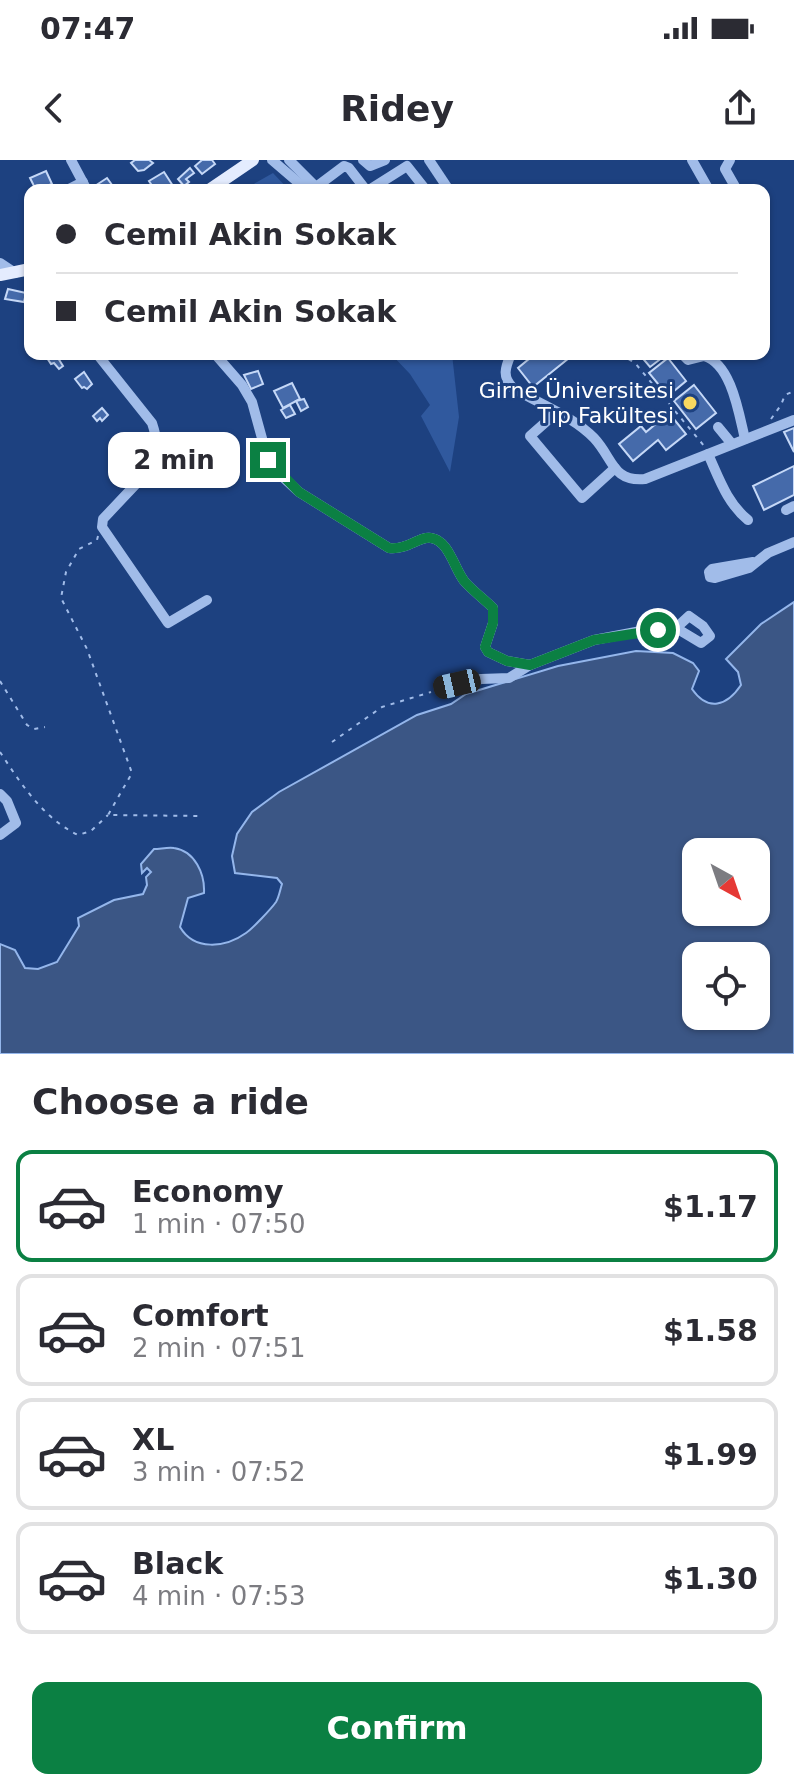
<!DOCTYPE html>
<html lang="en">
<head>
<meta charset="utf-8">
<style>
	body { margin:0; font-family:"DejaVu Sans",sans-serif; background:#f7f7f7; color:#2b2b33; height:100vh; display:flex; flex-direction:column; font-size:30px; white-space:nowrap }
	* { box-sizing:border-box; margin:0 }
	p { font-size:26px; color:#7c7c81 }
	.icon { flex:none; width:44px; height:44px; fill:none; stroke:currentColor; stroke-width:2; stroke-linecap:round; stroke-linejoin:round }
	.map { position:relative; height:894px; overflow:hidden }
	.details { display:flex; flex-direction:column; background:#fff; flex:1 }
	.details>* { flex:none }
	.hud { position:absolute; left:24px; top:24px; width:746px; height:176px; border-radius:16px; box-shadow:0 2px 6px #0004; display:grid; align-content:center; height:176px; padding:0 32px; background:#fff }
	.needle { width:52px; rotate:140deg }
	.fabs { position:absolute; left:682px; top:678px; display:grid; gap:16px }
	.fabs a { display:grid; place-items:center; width:88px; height:88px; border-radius:16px; background:#fff; box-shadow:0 2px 6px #0004; font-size:40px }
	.end { position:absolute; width:36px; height:36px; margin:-18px; border:10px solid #0b8043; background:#fff; box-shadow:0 0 0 4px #fff }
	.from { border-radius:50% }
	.bubble { position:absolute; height:56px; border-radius:16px; background:#fff; box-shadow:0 2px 6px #0004; font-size:26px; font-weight:800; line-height:56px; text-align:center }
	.car { position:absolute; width:24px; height:48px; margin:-24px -12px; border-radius:10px; box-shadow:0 0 6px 2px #0007; background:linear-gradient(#222 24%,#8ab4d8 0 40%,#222 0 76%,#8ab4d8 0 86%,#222 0) }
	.hud b { display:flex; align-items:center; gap:28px; height:76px; font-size:30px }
	.hud b+b { border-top:2px solid #e1e1e2 }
	.hud i { width:20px; height:20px; background:#2b2b33 }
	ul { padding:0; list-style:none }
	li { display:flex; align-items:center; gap:24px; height:112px; margin:0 16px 12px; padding:0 16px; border:4px solid #e1e1e2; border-radius:16px }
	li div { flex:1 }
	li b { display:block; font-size:30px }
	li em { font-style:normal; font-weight:800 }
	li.on { border-color:#0b8043 }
	li>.icon { width:72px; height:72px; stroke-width:1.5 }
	h2 { padding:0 32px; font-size:36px; line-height:96px }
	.primary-button { display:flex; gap:16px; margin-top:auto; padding:16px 32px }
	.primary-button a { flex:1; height:92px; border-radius:16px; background:#0b8043; color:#fff; font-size:32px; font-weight:800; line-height:92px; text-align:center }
	.status { display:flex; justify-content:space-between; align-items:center; height:56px; padding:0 40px; background:#fff; direction:ltr }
	.status svg { height:22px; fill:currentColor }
	header { display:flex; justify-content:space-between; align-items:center; height:104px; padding:0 32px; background:#fff; font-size:36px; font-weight:800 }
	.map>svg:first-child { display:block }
	.green { fill:#30599e }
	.water { fill:#3b5685; stroke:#94b6eb; stroke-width:2; fill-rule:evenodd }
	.building { fill:#456aaa; stroke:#c5d8f7; stroke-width:2 }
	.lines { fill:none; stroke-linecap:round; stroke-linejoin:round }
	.path { stroke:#a1bce9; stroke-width:2; stroke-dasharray:4 6; stroke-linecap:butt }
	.minor { stroke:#a1bce9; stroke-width:10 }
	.major { stroke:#e4ecfe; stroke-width:12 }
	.route { stroke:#0b8043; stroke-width:10 }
	.poi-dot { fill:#f9d85f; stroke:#1d4180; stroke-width:3 }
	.labels { text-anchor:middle; stroke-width:6; stroke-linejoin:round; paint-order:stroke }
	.poi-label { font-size:22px; fill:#fff; stroke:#1d4180; text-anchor:end }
</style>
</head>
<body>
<div class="status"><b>07:47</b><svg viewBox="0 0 49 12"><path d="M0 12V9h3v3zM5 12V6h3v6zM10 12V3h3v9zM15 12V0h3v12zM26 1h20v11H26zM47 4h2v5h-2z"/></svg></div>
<header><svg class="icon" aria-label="back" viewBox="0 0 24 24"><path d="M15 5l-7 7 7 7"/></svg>Ridey<svg class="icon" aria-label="share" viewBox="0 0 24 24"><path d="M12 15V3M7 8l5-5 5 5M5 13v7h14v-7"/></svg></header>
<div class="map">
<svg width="794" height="894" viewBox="0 0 794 894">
	<rect width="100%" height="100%" fill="#1d4180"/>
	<g class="green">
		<polygon points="273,13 289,30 257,30 252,25"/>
		<polygon points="391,194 452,194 459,257 450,312 421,256 430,245 410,214"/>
	</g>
	<path class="water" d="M 794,442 L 794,894 L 0,894 L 0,784 L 15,790 L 25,808 L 38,809 L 57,802 L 79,766 L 78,758 L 114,740 L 143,734 L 147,725 L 146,717 L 151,712 L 147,708 L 142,713 L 141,704 L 154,689 C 160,689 168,687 174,688 C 195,691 205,714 204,733 L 188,738 L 180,767 C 194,791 225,788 246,773 C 253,768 271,749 276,742 C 279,737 280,730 282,724 L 277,718 L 235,713 L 232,696 L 237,674 L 252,652 L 279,632 L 417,555 L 451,544 L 466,534 L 558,506 L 636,491 L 673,493 L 693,503 L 699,511 L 692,529 C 708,552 727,546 741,525 L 738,512 L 726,499 L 761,464 ZM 696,692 L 756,692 L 756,752 L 696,752 ZM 696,796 L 756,796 L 756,856 L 696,856 Z"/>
	<g class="building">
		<polygon points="135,0 149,0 153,3 144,10 138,11 131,3"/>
		<polygon points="202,0 212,0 215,4 202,14 195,6"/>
		<polygon points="190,8 194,13 186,19 189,22 184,26 178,19"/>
		<polygon points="46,11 52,24 36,30 30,18"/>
		<polygon points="164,12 175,29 155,30 149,21"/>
		<polygon points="107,18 115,29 98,30 95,26"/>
		<polygon points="8,129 26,133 24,142 5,139"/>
		<polygon points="59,194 58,198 63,206 59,209 54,203 51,204 45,195"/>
		<polygon points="535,194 574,194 533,227 518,208"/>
		<polygon points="639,194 667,194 650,207"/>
		<polygon points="668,198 686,221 668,236 649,213"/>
		<polygon points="258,211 263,224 251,229 244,215"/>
		<polygon points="84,212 92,224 87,229 84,227 82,228 75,219"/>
		<polygon points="292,223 300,239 283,248 274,231"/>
		<polygon points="694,225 716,253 696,269 674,241"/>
		<polygon points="304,239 308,247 301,251 296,241"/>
		<polygon points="290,245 295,254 286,258 281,250"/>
		<polygon points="102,248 108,255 102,261 100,258 97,261 93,256"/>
		<polygon points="669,253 686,274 666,290 658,280 633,301 619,284 641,266 646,272"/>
		<polygon points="794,268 794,292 784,272"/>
		<polygon points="187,285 195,288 188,300 191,301 188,308 178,302"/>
		<polygon points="794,306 794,335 764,350 753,326"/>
	</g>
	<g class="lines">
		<g class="path">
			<polyline points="620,194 635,203 705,287"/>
			<polyline points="771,259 781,245 785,235 794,231"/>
			<polyline points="98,376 97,380 79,389 66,412 61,438 87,489 132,613 108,655 199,656"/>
			<polyline points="0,521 27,565 34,569 45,567"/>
			<polyline points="332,582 382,547 431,532"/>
			<path d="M 0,592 C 21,624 43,658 78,675 L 91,671 L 108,655"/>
		</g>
		<g class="minor">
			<polyline points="71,0 87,30"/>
			<polyline points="272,0 307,30"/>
			<polyline points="289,0 319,30"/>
			<polyline points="363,0 370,6 385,0"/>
			<polyline points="429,0 449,30"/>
			<polyline points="692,0 709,30"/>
			<polyline points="730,0 725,9 737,30"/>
			<polyline points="316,27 344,6 349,8 366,30"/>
			<polyline points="67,30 83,22"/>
			<polyline points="369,30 407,6 426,30"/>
			<polyline points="0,103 15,113"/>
			<path d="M 97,194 L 152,263 C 157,278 159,291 153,306 L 103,359 L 102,367 L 168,463 L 207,440"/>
			<path d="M 215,194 L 242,225 L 252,242 L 268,300 L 272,307 L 299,332 L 389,388 C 408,390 419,376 431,378 C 449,380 455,411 465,422 C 473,431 484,439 493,448 L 493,463 L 485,487 L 488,492 L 507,501 L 530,505 L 594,480 L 641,471 L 676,468 L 701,483 L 710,476 L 703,466 L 689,456 L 676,468"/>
			<path d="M 511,194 C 505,208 502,217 513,228 C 539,244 573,256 594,278 C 613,298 612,322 645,319 L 794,260"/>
			<path d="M 682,194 L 688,200 L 704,196 C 732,204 739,255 745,279"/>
			<polyline points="556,253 530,276 582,338 615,308"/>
			<polyline points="718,267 732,284"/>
			<path d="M 708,294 C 719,318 727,343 748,360"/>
			<polyline points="786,350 794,346"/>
			<polyline points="753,402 712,409 709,412 710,417 715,418 749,408 768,393 794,382"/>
			<polyline points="439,528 481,519 509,518 530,505"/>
			<polyline points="0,634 7,641 16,663 0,675"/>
		</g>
		<g class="major">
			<polyline points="209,30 253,0"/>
			<polyline points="0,115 30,109"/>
		</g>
	</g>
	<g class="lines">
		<path class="route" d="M 268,300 L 299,332 L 389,388 C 408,390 419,376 431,378 C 449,380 455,411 465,422 C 473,431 484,439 493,448 L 493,463 L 485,487 L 488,492 L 507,501 L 530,505 L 594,480 L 658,470"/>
	</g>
	<circle class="poi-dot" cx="690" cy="243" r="8"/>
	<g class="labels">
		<g class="poi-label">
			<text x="674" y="238">Girne Üniversitesi<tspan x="674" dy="25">Tıp Fakültesi</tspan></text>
		</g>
	</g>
</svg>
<div class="fabs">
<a><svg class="needle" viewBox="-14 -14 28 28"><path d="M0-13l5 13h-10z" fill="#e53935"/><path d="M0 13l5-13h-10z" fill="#7c7c81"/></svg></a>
<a><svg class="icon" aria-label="locate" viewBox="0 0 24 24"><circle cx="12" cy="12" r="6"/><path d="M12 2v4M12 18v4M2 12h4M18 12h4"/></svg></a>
</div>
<i class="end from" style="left:658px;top:470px"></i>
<i class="end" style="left:268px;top:300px"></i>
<div class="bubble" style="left:108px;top:272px;width:132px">2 min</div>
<i class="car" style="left:457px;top:524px;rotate:257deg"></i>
<div class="hud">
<b><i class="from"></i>Cemil Akin Sokak</b>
<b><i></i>Cemil Akin Sokak</b>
</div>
</div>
<section class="details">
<h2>Choose a ride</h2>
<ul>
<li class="on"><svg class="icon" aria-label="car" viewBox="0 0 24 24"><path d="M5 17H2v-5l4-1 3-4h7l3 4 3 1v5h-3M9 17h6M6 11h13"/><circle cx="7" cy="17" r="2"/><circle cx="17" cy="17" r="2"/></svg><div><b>Economy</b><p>1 min · 07:50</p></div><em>$1.17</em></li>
<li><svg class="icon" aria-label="car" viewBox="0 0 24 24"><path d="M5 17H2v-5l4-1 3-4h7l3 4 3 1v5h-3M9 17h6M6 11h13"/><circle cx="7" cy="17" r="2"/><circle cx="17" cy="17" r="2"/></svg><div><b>Comfort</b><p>2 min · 07:51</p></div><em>$1.58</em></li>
<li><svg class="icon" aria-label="car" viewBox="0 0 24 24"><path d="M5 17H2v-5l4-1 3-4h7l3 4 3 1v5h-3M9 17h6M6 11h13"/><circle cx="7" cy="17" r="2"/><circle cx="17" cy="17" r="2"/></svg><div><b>XL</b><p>3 min · 07:52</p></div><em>$1.99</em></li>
<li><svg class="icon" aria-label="car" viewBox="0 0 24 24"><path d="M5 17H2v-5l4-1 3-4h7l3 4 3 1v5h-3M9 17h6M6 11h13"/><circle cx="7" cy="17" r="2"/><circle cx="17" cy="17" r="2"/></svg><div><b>Black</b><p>4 min · 07:53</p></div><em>$1.30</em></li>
</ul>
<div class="primary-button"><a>Confirm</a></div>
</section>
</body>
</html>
